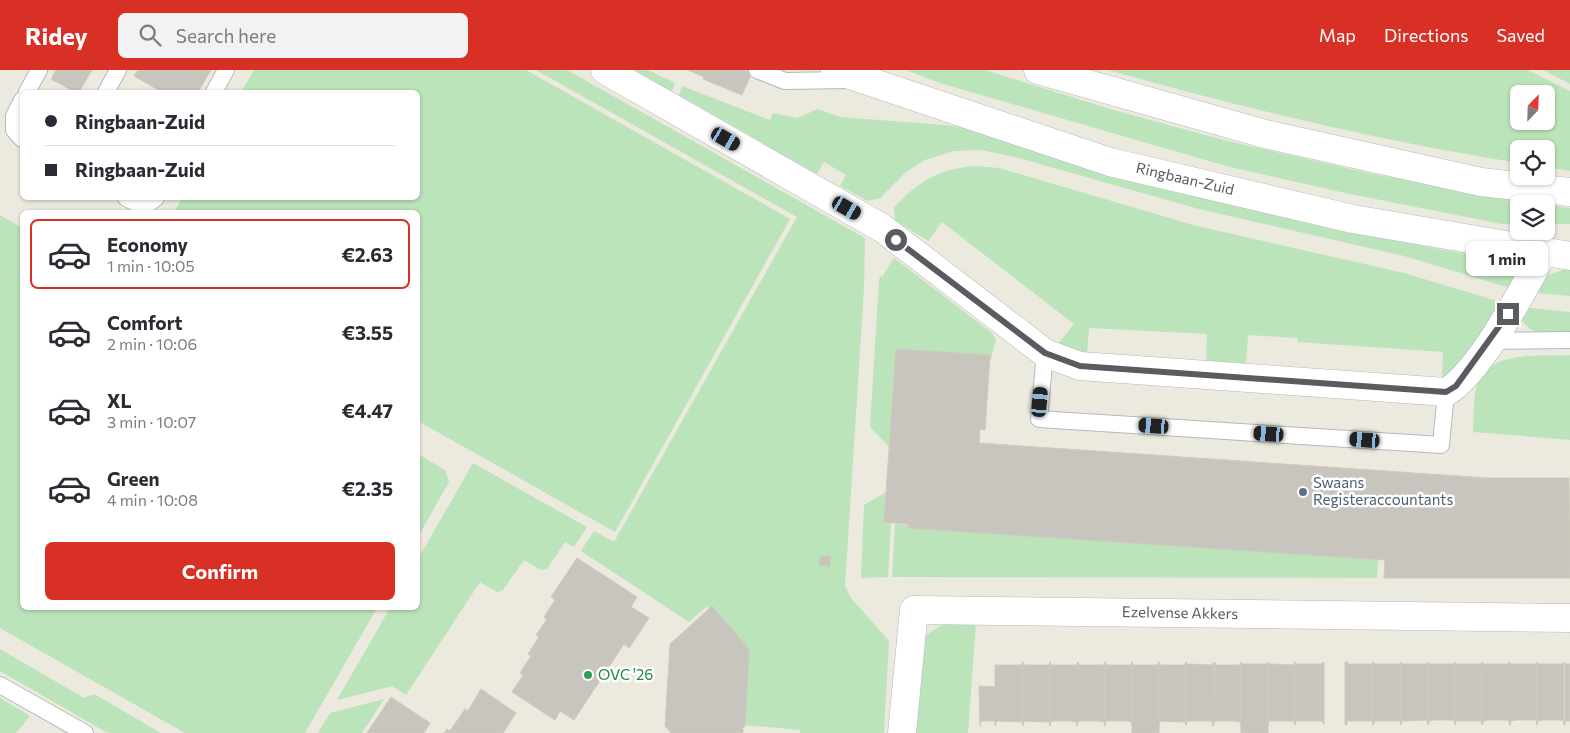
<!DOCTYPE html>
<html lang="en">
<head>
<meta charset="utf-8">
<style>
	body { margin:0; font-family:Commissioner,sans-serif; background:#f2f2f3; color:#2b2b33; height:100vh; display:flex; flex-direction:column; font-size:19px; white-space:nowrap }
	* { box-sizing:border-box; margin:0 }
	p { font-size:16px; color:#7c7c81 }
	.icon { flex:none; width:28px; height:28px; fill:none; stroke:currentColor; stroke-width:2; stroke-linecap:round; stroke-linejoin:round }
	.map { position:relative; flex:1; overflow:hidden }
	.side { position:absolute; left:20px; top:140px; width:400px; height:400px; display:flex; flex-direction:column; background:#fff; border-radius:8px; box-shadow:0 1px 4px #0004 }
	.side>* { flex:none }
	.banner { position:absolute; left:20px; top:20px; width:400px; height:110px; border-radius:8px; box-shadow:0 1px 4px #0004; display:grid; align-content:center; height:110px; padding:0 25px; background:#fff }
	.needle { width:32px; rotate:23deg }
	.buttons { position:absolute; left:1510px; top:15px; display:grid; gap:10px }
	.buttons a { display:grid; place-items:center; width:45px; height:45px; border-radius:8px; background:#fff; box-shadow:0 1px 4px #0004; font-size:25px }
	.end { position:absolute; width:22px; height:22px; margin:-11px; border:6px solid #585c60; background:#fff; box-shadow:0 0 0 2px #fff }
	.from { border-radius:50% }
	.bubble { position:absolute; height:35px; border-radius:8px; background:#fff; box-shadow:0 1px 4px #0004; font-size:16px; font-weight:700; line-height:35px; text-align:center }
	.car { position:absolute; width:15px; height:30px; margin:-15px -8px; border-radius:6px; box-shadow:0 0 4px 1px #0007; background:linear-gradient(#222 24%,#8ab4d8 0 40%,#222 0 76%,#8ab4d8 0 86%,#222 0) }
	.banner b { display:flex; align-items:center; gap:18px; height:48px; font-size:19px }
	.banner b+b { border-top:1px solid #e1e1e2 }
	.banner i { width:12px; height:12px; background:#2b2b33 }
	ul { padding:9px 0 0; list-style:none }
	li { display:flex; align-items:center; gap:15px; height:70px; margin:0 10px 8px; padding:0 15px; border:2px solid transparent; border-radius:8px }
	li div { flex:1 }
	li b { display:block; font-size:19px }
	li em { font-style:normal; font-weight:700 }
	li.current { border-color:#d93025 }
	li>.icon { width:45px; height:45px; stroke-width:1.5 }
	.button { display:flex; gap:10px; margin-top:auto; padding:10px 25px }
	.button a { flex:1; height:58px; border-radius:8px; background:#d93025; color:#fff; font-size:20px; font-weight:700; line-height:58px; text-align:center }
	header { display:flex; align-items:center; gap:30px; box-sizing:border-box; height:70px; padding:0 25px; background:#d93025; color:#fff }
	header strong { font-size:24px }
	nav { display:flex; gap:28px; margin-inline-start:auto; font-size:18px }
	.search { width:350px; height:45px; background:#f2f2f3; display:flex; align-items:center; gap:12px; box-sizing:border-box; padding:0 18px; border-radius:8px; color:#7c7c81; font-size:19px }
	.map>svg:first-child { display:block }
	.grass { fill:#bbe4ba; fill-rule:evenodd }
	.building { fill:#c8c5be; stroke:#d0cabd }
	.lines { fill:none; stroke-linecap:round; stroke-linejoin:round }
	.lane-casing { stroke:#b5b8bc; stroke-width:18 }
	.street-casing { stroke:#b5b8bc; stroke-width:29 }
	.secondary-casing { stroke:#b5b9be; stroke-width:29 }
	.lane { stroke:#fff; stroke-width:16 }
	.street { stroke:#fff; stroke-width:28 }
	.secondary { stroke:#fff; stroke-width:28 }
	.route { stroke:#585c60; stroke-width:6 }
	.service-dot { fill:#5c6f8a; stroke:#fff; stroke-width:2 }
	.leisure-dot { fill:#2e9e5b; stroke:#fff; stroke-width:2 }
	.labels { text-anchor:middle; stroke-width:5; stroke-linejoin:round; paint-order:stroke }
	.street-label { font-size:15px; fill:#585c60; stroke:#fff }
	.service-label { font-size:15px; fill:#4e5e75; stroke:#fff; text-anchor:start }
	.leisure-label { font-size:15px; fill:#27864d; stroke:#fff; text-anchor:start }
</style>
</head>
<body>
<header>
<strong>Ridey</strong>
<div class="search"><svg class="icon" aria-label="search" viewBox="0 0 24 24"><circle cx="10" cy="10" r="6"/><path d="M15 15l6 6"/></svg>Search here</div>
<nav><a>Map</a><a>Directions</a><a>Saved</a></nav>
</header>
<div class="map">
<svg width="1570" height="663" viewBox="0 0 1570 663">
	<rect width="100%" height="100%" fill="#ece9df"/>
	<g class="grass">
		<polygon points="254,0 526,0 790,149 615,462 418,351 418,142 174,142 182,128 418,128 418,22 241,22"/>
		<polygon points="536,0 567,0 865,168 864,218 845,516 851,528 889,571 884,663 800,663 800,660 744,655 718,543 712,536 709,539 707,536 689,552 581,481 594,461 614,472 797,147"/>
		<polygon points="631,0 648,0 675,13 672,21"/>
		<polygon points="906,0 985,0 1107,38 1223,70 1373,104 1536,134 1519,134 1519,154 1502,154 1345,123 1226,96 940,13"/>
		<path d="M 1108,0 L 1528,0 L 1570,21 L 1570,101 L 1546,97 L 1546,79 L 1519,79 L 1519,93 C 1380,71 1243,38 1108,0 ZM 1519,24 L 1546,24 L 1546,51 L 1519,51 Z"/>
		<polygon points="1543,0 1570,0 1570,14"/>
		<polygon points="682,16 770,50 773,43 797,48 818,39 840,47 956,56 1077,93 1337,160 1525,195 1510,218 1404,186 1199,139 1015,87 981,80 954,81 925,90 906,102 880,128 868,131 840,116 846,105 824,92 817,104 679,25"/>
		<path d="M 975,96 L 999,98 L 1197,156 L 1404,203 L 1504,233 L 1450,305 L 1442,309 L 1443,282 L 1298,272 L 1297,268 L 1248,265 L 1246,295 L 1206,293 L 1207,264 L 1089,258 L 1087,285 L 1058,274 L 1074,254 L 942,152 L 928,171 L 895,150 L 894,137 C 920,111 938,99 975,96 Z"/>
		<polygon points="1546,135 1570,138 1570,154 1546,154"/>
		<polygon points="0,145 22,158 22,538 377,538 305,663 185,663 0,558"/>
		<polygon points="894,188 992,263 996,270 987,303 896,384 870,357 879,211 880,206 882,207"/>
		<polygon points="1565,199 1570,200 1570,226 1528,222 1544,207"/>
		<path d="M 1522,237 L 1570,242 L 1570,262 C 1550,263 1533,268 1521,249 Z"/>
		<path d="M 1570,285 L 1570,370 L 1473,362 C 1474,347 1473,329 1477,315 C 1489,279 1539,287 1570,285 Z"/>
		<polygon points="418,384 445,400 449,412 418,467"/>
		<polygon points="473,393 587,457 574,477 565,472 547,499 541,500 524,490 503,520 497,522 480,512 406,625 392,616 337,630 390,538 418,538 418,489"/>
		<polygon points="893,418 888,507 861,508 864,435"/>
		<polygon points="895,454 1378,487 1377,508 892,507"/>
		<polygon points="976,553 968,663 909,663 925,566 942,555"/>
		<polygon points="0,579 84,628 94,624 161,663 110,663 104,661 0,601"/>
		<polygon points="0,628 30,646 16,663 0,663"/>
		<polygon points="384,629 362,663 318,663 330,643"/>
	</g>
	<g class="building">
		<polygon points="56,0 92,0 79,22 75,22 51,9"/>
		<polygon points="138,0 211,0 198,22 159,22 160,21 134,6"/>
		<polygon points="688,0 707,0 704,7"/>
		<polygon points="707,0 753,0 742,25 703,9"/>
		<polygon points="896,279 990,285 985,360 980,359 979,373 1487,408 1569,408 1570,508 1384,508 1385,490 908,458 908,454 884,452"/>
		<polygon points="821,486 831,486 830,496 819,495"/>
		<polygon points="577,488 637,527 631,537 649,548 629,578 624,574 574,650 560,641 555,650 512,622 523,605 520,603 531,586 528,584 539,567 536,565 547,549 544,547 555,530 551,527"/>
		<polygon points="712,536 749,579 747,581 749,583 745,656 742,658 744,661 742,663 671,663 665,656 670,574"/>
		<polygon points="1022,592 1023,592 1023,656 1022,652 997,651 995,656 995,651 981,651 980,656 979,616 995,617 995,595 1022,595"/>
		<polygon points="1023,592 1024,595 1049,595 1050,592 1050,656 1049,652 1024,651 1023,656"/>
		<polygon points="1050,592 1051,595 1076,595 1078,592 1077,656 1076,652 1071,651 1051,651 1050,656"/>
		<polygon points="1078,592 1079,595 1104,595 1105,592 1105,656 1104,652 1099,651 1078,651 1077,656"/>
		<polygon points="1105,592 1106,595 1131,595 1132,592 1132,656 1131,652 1126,651 1106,651 1105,656"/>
		<polygon points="1132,592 1133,595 1158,595 1159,592 1159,663 1132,663"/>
		<polygon points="1159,592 1160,595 1185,595 1186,592 1186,655 1185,652 1160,651 1159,656"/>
		<polygon points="1186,592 1187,594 1212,595 1214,592 1213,656 1212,651 1187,651 1186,655"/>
		<polygon points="1215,592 1215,595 1240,595 1241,592 1241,656 1240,652 1235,651 1215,651 1213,656"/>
		<polygon points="1241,592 1242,594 1267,594 1268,592 1268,663 1241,663"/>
		<polygon points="1268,592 1269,594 1294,595 1295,592 1295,655 1294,651 1269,651 1268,656"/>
		<polygon points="1295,592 1296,594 1321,594 1324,592 1324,655 1322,651 1296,651 1295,655"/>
		<polygon points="1345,592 1348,592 1347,594 1372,594 1373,592 1373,655 1372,651 1347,651 1347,655 1345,655"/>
		<polygon points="1373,592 1375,594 1400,594 1401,592 1401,655 1400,651 1375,651 1373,655"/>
		<polygon points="1401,592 1402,594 1427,594 1428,592 1428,655 1427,650 1402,651 1401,655"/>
		<polygon points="1428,592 1429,594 1454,594 1455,592 1455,655 1454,650 1434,650 1429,651 1428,655"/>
		<polygon points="1455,592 1456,594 1481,594 1482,592 1482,655 1481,651 1456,651 1455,655"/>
		<polygon points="1482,592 1483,594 1508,594 1509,592 1510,655 1508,650 1488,650 1484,651 1482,655"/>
		<polygon points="1509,592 1511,594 1536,594 1537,592 1537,655 1536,650 1516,650 1511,651 1510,655"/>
		<polygon points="1537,592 1538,594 1563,594 1564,592 1564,655 1563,650 1543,650 1538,651 1537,655"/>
		<polygon points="1565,592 1565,594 1570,594 1570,651 1565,651 1565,655"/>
		<polygon points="481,619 516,643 503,663 444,663 447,659 450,661 465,639 468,641"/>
		<polygon points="391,627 430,653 424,663 367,663"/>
	</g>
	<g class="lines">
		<g class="lane-casing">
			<g id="lane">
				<polyline points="757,0 785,11 848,10"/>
				<polyline points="27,22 39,0"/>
				<polyline points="106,22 118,0"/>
				<polyline points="214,22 226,0"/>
				<polyline points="22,30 14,46 14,60 22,69"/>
				<polyline points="126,128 138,134 147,135 156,128"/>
				<polyline points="1490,271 1570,270"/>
				<polyline points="1045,283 1039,349 1441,375 1446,322"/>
				<polyline points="0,615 85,663"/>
			</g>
		</g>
		<g class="street-casing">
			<g id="street">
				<path d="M 605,0 L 882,158 L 1045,283 L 1080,296 L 1446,322 C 1478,305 1525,217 1543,183"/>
				<polyline points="902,663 914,540 1570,548"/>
			</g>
		</g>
		<g class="secondary-casing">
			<g id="secondary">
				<polyline points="835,0 1110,92 1353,149 1570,186"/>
				<polyline points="1038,0 1265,64 1481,112 1570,122"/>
			</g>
		</g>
		<use href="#lane" class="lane"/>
		<use href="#street" class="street"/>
		<use href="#secondary" class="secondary"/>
	</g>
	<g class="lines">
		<polyline class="route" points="896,170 1045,283 1080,296 1446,322 1456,316 1508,244"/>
	</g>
	<circle class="service-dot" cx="1303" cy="422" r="5"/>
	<circle class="leisure-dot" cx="588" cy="605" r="5"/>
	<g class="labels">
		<g class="street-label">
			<text transform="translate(1185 109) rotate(13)" y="5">Ringbaan-Zuid</text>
			<text transform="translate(1180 543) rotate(1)" y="5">Ezelvense Akkers</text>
		</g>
		<g class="service-label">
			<text x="1313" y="418">Swaans<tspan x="1313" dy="17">Registeraccountants</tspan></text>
		</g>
		<g class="leisure-label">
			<text x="598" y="610">OVC '26</text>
		</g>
	</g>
</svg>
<div class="buttons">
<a><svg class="needle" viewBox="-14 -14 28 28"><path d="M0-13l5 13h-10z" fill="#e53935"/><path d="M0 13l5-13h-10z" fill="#7c7c81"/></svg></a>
<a><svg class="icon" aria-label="locate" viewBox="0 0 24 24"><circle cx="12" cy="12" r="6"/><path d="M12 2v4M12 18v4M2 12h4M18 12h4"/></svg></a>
<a><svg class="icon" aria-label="layers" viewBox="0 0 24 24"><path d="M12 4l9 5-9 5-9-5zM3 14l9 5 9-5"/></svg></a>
</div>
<i class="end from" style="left:896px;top:170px"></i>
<i class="end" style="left:1508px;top:244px"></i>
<div class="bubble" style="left:1466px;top:171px;width:82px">1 min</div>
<i class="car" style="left:726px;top:69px;rotate:120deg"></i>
<i class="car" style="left:847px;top:138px;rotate:120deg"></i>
<i class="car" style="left:1040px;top:332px;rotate:5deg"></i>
<i class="car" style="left:1154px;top:356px;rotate:274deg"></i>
<i class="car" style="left:1269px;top:364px;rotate:274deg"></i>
<i class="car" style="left:1365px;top:370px;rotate:274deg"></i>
<div class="banner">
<b><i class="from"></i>Ringbaan-Zuid</b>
<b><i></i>Ringbaan-Zuid</b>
</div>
<section class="side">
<ul>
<li class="current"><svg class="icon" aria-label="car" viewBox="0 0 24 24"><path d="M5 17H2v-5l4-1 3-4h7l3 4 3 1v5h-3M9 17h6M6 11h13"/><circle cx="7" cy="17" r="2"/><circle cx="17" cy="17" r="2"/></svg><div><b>Economy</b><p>1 min · 10:05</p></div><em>€2.63</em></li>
<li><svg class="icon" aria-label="car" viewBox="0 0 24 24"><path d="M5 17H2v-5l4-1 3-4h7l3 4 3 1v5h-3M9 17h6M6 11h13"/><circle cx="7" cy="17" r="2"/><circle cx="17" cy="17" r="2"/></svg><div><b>Comfort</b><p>2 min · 10:06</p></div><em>€3.55</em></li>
<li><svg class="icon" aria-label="car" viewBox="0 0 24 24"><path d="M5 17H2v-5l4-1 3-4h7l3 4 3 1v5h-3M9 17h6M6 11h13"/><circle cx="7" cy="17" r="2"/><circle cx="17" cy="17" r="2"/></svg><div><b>XL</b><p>3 min · 10:07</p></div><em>€4.47</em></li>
<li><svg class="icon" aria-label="car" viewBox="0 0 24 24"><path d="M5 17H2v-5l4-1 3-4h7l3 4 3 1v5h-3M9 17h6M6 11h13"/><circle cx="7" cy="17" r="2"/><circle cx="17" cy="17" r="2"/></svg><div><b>Green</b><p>4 min · 10:08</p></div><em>€2.35</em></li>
</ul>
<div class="button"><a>Confirm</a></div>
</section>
</div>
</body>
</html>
